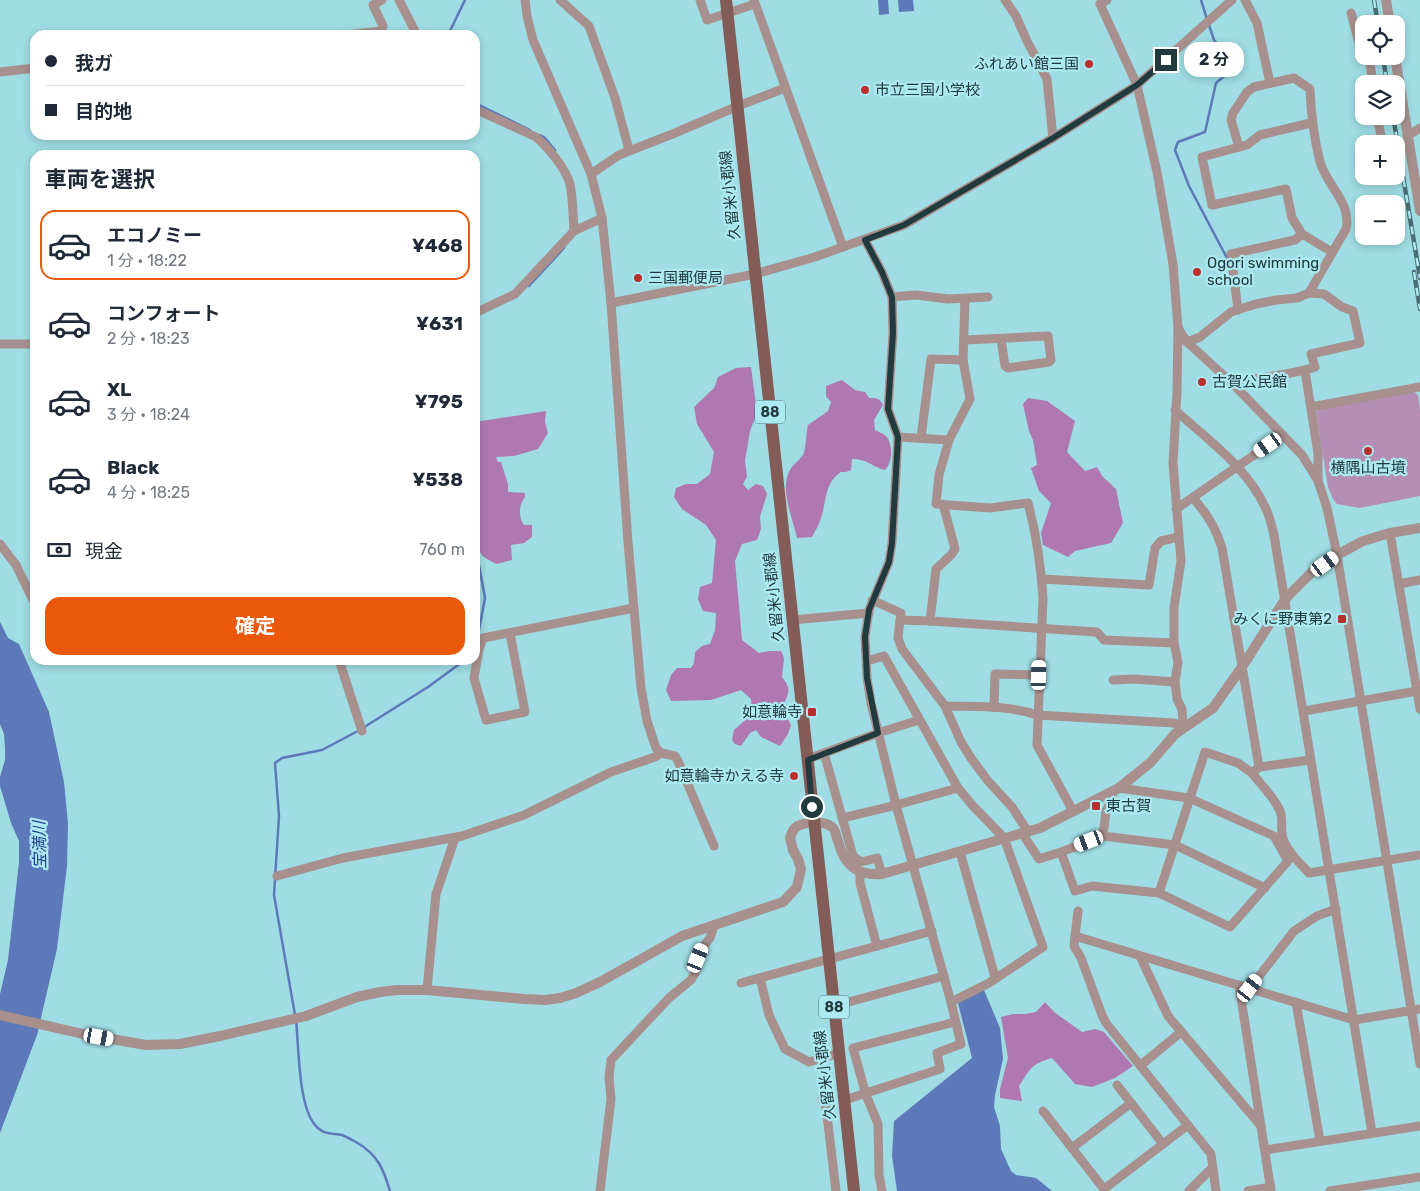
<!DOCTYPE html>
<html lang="ja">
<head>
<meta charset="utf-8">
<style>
	body { margin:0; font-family:Rubik,"Noto Sans JP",sans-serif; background:#f2f2f3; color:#1f2937; height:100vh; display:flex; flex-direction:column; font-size:19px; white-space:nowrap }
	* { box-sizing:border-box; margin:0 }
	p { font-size:16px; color:#747a83 }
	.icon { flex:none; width:28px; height:28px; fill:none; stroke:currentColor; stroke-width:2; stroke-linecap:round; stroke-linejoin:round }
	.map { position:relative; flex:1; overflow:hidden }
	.drawer { position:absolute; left:30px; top:150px; width:450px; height:515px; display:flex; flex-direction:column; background:#fff; border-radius:15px; box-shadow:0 2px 8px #0003 }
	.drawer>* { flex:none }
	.hud { position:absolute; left:30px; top:30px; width:450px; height:110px; border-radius:15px; box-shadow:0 2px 8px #0003; display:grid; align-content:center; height:110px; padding:0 15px; background:#fff }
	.controls { position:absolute; left:1355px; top:15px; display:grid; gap:10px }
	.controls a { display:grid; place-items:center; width:50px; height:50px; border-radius:10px; background:#fff; box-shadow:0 2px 8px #0003; font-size:25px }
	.end { position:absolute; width:22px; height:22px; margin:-11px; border:6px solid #213a3d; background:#fff; box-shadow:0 0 0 2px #fff }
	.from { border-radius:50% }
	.bubble { position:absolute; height:35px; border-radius:15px; background:#fff; box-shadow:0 2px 8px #0003; font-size:16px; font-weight:700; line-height:35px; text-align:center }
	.car { position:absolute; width:15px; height:30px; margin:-15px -8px; border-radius:6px; box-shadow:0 0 4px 1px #0007; background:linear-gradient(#fff 24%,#345 0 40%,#fff 0 76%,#345 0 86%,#fff 0) }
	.hud b { display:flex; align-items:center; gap:18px; height:48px; font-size:19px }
	.hud b+b { border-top:1px solid #e0e1e3 }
	.hud i { width:12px; height:12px; background:#1f2937 }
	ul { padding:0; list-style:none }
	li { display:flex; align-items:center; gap:15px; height:70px; margin:0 10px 8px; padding:0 5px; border:2px solid transparent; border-radius:15px }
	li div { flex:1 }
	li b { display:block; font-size:19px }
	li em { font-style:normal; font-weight:700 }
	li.current { border-color:#ea580c }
	li>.icon { width:45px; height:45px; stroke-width:1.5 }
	h2 { padding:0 15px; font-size:22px; line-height:60px }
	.pay { display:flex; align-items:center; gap:12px; height:55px; padding:0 15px; font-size:19px }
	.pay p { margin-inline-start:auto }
	.button { display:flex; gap:10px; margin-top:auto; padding:10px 15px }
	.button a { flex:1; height:58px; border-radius:15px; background:#ea580c; color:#fff; font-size:20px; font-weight:700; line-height:58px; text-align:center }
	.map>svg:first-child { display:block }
	.green { fill:#b58eb6 }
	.forest { fill:#af78b0 }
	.water { fill:#5e79b9 }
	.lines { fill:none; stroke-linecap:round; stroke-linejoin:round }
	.stream { stroke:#5e79b9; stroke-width:2.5 }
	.minor { stroke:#a7908d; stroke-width:9 }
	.tertiary { stroke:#a7908d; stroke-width:10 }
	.primary { stroke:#835b57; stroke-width:12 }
	.rail-casing { stroke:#4a6e73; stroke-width:4.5 }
	.rail { stroke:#ace9f1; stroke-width:2.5; stroke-dasharray:8; stroke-linecap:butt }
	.route { stroke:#213a3d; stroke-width:6 }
	.poi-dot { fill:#bc2d2e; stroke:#ace9f1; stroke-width:2 }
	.labels { text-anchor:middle; stroke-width:4.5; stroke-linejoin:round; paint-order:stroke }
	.shield { fill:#ace9f1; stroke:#4b6e73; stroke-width:1 }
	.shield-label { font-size:14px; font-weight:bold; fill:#213a3d }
	.poi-label { font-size:15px; fill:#213a3d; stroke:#ace9f1; text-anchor:start }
	.street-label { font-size:15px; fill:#213a3d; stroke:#ace9f1 }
	.water-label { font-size:16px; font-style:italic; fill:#1d3885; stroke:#ace9f1 }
</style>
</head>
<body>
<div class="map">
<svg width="1420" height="1191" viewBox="0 0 1420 1191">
	<rect width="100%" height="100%" fill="#9fdce3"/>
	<polygon class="green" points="1414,392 1418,395 1420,410 1420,496 1360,508 1337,504 1333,499 1328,487 1316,412 1320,408"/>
	<g class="forest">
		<path d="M 751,367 L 757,413 L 750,431 L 745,461 L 747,477 L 743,484 L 748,490 L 756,484 L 763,486 L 767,494 L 760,517 L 761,529 L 757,540 L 742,544 L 735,561 L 742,640 L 759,653 L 769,651 L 781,651 L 784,658 L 782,677 C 790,687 790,692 784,703 L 789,708 L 786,716 L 791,725 L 788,734 L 780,746 L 761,737 L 756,730 L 750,733 L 741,746 L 735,744 L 732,740 L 734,730 L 752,714 L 751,699 L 741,690 L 711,700 L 671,701 L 666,690 L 671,675 L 677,668 L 691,668 L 694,663 L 695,652 L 702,646 L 710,644 L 715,630 L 716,613 L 703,611 L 698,599 L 700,587 L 712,583 L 716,540 L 706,525 L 682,509 L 674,497 L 676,488 L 686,484 L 697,484 L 710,474 L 714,452 L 697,424 L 694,407 L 714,388 L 718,377 L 736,368 Z"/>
		<path d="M 842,380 L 855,390 L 865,392 L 869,398 C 876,398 880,398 883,405 L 874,420 L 875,430 C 878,432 883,433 886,436 C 893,444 893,462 885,470 C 870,466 868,459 852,459 L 851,470 L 846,472 L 841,472 C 824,483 827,501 821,518 C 819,525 815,531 812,537 L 797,538 C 793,519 779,488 790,470 C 793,464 799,461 803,455 C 806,451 806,432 808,425 L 828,411 L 831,402 L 826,396 L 826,386 Z"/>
		<polygon points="1028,398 1047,401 1075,421 1067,452 1085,471 1097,467 1102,476 1116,489 1123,523 1111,543 1075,551 1068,557 1043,545 1041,533 1051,503 1039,491 1031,468 1037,465 1033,440 1029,431 1023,404"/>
		<path d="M 546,411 L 545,422 L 548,433 L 538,449 L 514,456 L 496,457 L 498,462 L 501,462 L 508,484 L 508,492 L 525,493 L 525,497 C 519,504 518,517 524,525 L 532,525 L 532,537 L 524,543 L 511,545 L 512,560 L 497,564 C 478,555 481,555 475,536 L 475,422 Z"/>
		<path d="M 1045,1002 L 1054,1012 L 1082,1032 L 1095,1029 L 1104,1032 L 1133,1066 L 1115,1078 L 1092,1087 L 1075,1084 L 1052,1058 C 1031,1064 1031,1068 1019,1086 L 1022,1101 L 1000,1098 L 1000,1089 L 1008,1058 L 1001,1017 L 1013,1014 L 1025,1014 L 1036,1012 Z"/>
	</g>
	<g class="water">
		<polygon points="878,0 888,0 889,14 879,15"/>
		<polygon points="898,0 913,0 914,11 899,12"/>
		<polygon points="0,622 8,638 19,644 49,712 64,782 68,824 67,866 57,949 37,1035 0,1133 0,994 8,960 19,862 19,841 11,823 0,786 0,777 5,760 5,748 4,734 0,724"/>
		<polygon points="984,990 1000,1028 1003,1059 995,1095 994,1107 1000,1126 1001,1149 1011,1171 1016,1175 1036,1178 1052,1191 897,1191 892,1156 894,1121 972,1058 958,1003"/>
	</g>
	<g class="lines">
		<g class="stream">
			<polyline points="1201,0 1207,19"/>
			<polyline points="1209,25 1214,40 1233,62 1234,68 1216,83 1205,132 1178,142 1175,150 1189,186 1228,260"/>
			<polyline points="448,35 465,0"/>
			<polyline points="475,103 530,130"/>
			<polyline points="540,135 544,137 555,150"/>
			<polyline points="529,286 564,248"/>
			<polyline points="475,543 485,598 476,646"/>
			<polyline points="295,1015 274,895 279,816 275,763 282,758 322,750 358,731 428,687 465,660"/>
			<path d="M 296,1020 C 299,1047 298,1105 315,1125 C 323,1135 331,1133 342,1135 C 347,1137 352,1140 356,1142 C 378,1155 383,1168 390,1191"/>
		</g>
		<g class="minor">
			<polyline points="399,0 417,35"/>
			<polyline points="525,0 527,16 533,40 591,174 602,218 611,303 628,542 641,688 647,721 656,748 661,753 675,756 678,761 714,846"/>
			<polyline points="560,0 589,26 615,98 629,150"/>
			<polyline points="700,0 707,20 755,4"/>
			<polyline points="754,0 843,247"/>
			<polyline points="1005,0 1016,16 1027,41 1047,79 1053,138"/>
			<polyline points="1107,0 1100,4 1137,85 1157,172 1173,264 1178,328 1177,392 1173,463 1181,561 1174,607 1174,643 1178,662 1175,682 1177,699 1182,709 1183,728"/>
			<polyline points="1245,0 1257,23 1270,83"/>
			<polyline points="1351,13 1361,50 1364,50"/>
			<polyline points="345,35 381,31 383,26 373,5 382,0"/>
			<polyline points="1369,56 1373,84"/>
			<polyline points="0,72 35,68"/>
			<path d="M 475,109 L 536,137 C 548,147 566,169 570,184 C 573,199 573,216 574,231"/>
			<polyline points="1377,116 1382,141"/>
			<polyline points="1311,123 1260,135 1247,145 1202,157 1212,205 1286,189 1292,218 1302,234 1332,252"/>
			<polyline points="1407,136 1420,128"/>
			<path d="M 1239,147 L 1231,120 L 1233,113 L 1247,92 L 1254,87 L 1294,78 L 1310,89 C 1311,114 1314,138 1320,162 C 1327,186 1352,203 1346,229 L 1309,293"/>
			<polyline points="591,174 619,155 675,133 738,106 785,88"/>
			<polyline points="865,240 882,272 892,297 893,333 888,409 898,437 892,543 889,562 869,610 865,637 867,678 871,703 896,805 951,1002"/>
			<polyline points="892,297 916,295 948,299 988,297"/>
			<path d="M 965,299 L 963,360 L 970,399 L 949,440 L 939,475 L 936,504 L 990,508 L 1028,503 C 1036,533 1041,567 1043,598 L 1037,745 L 1073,811"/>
			<polyline points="611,303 755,274 815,257 904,225 1053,138 1137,85 1232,0"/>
			<polyline points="1238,310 1231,254 1295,240 1302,234"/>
			<polyline points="475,313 515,294 574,231 602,218"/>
			<polyline points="1178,328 1187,342 1233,384 1302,455 1318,481 1327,508 1337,555 1420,1064"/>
			<polyline points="964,340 1048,336 1051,360 1049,362 1008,368 1005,366 1001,339"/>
			<path d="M 1187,342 L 1200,337 L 1231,312 L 1256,304 L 1276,300 L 1297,298 L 1309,293 L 1324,294 L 1342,307 L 1353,311 L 1360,343 L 1311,354 L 1315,367 C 1289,376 1260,376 1233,384"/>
			<polyline points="0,344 35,344"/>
			<polyline points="1305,371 1318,453 1318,481"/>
			<polyline points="1311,407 1420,387"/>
			<path d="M 1175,410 C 1208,440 1248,468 1266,509 C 1270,517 1272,527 1274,535 L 1372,1133"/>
			<polyline points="898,437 949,440"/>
			<polyline points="921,438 931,359 963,360"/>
			<path d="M 1193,498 C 1208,515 1215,527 1222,548 L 1259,767 L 1252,773 C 1261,785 1274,797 1280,811 C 1283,818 1281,826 1282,834 C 1284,849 1300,863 1309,873 L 1420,855"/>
			<polyline points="943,504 955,549 951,555 936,569 930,621 1097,632 1104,640 1174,643"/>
			<polyline points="1176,509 1283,435"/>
			<polyline points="1390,533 1420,709"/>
			<polyline points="0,544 16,565 35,604"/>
			<polyline points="1042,579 1149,585 1155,548 1161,541 1178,537"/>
			<polyline points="1399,584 1420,580"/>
			<polyline points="872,600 901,613 900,620 930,621"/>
			<polyline points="792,620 869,613"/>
			<polyline points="900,620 898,638 902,649 945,706 961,742 971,758 988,781 1012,807 1028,832"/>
			<polyline points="510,633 525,712 486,720 474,678 479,649 483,638 634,608"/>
			<polyline points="339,660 362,731"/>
			<polyline points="1113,680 1134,679 1175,682"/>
			<path d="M 945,706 C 975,707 1008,705 1037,715 L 1174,723 L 1183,728"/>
			<polyline points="994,707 995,674 1039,675"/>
			<polyline points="1304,711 1417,691"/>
			<polyline points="824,753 853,856 861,862 877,858 882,874"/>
			<polyline points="808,759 878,733 919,720"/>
			<polyline points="1259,767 1310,760"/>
			<polyline points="1119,788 1189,798 1274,836 1288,861 1230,927 1159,893"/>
			<polyline points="1112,791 1112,799 1106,811 1103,836 1175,845 1265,888"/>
			<polyline points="842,818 896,805 958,788"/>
			<polyline points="1022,833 1039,859 1061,852 1075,891 1092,886 1159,893 1205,752 1238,763 1252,773"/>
			<polyline points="960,852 995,977"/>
			<polyline points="1061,852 1103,836"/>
			<polyline points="860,872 860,883 877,946"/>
			<polyline points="277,876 343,858 462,836 524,815 611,772 655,757 661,753"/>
			<polyline points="1078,911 1074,946 1081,958 1102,1015 1106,1023 1211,1154 1216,1191"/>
			<polyline points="1075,936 1354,1020 1420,1009"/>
			<polyline points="1140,956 1168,1016 1261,1126"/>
			<polyline points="760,978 769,1015 785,1049 809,1062 839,1053"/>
			<polyline points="741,983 932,931"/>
			<polyline points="1239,985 1271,1191"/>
			<polyline points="1250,988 1294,931 1317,916 1336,909"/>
			<polyline points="427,990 436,894 455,838"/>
			<polyline points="1296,1002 1320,1141"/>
			<polyline points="834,1006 944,976"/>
			<polyline points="1141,1065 1181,1032"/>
			<polyline points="1117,1085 1163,1144"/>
			<polyline points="822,1099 826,1107 836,1191"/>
			<polyline points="845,1100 940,1069 937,1053 961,1044 951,1002 989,983 1043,947 1004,838 973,806 958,788 884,656 867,661"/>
			<polyline points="1043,1111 1104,1189 1188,1125"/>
			<polyline points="1072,1148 1131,1103"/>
			<polyline points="1265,1150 1420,1126"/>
			<polyline points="600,1191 611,1099 609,1077 611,1060 669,998 691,980 695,973 698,959 703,947 710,938 714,926"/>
			<polyline points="882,1191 879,1175 878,1124 866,1095 853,1048 955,1022"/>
			<polyline points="1189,1191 1212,1168"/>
			<polyline points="1248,1191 1271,1187"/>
			<polyline points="1330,1191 1420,1177"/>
		</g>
		<g class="tertiary">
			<polyline points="1386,0 1390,24"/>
			<polyline points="1395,56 1420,211"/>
			<path d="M 0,1015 L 83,1034 L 146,1045 L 180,1044 L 220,1036 L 306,1016 L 357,997 L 380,992 L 397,990 L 427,990 L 524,999 L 545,1000 L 560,998 L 576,993 L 600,982 L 682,936 L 783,902 L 797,887 L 801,869 L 798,859 L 793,850 L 790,838 C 791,835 792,831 795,828 C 803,821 824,821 832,827 C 836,830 836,837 838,841 C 844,865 857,876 882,874 L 1040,828 L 1119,788 L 1151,762 L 1175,734 L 1213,708 L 1242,667 L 1286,598 L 1312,572 L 1337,555 L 1363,541 L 1390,533 L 1420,528"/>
		</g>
		<polyline class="primary" points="726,0 854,1191"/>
		<g class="rail-casing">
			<g id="rail">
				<polyline points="1374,0 1378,24"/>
				<polyline points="1383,56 1387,84"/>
				<polyline points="1393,116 1420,278"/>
				<polyline points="1414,272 1420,309"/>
			</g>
		</g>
		<use href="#rail" class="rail"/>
	</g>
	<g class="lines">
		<polyline class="route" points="812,807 808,760 878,733 867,678 865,637 869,610 889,562 892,543 898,437 888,409 893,333 892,297 882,272 865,240 904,225 1053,138 1137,85 1166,60"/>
	</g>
	<g class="poi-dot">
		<circle cx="1089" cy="64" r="5"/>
		<circle cx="865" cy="90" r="5"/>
		<circle cx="1197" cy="272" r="5"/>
		<circle cx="638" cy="278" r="5"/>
		<circle cx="1202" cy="382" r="5"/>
		<circle cx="1368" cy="451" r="5"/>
		<rect x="1337" y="614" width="10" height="10" rx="2.5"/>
		<rect x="807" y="707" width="10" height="10" rx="2.5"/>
		<circle cx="794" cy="776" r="5"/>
		<rect x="1091" y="801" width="10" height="10" rx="2.5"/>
	</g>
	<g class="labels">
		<g class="shield">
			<rect x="755" y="400.5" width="30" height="23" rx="4"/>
			<rect x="819" y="995.5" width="30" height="23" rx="4"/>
		</g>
		<g class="shield-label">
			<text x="770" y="417">88</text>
			<text x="834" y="1012">88</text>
		</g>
		<g class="poi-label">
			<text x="1079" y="69" text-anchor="end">ふれあい館三国</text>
			<text x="875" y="95">市立三国小学校</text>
			<text x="1207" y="268">Ogori swimming<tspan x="1207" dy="17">school</tspan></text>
			<text x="648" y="283">三国郵便局</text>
			<text x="1212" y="387">古賀公民館</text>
			<text x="1368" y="473" text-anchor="middle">横隅山古墳</text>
			<text x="1332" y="624" text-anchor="end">みくに野東第2</text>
			<text x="802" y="717" text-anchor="end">如意輪寺</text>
			<text x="784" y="781" text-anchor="end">如意輪寺かえる寺</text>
			<text x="1106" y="811">東古賀</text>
		</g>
		<g class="street-label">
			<text transform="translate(730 195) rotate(-96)" y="5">久留米小郡線</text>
			<text transform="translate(774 597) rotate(-96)" y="5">久留米小郡線</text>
			<text transform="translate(825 1075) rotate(-97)" y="5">久留米小郡線</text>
		</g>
		<g class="water-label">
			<text transform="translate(39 845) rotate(-91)" y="6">宝満川</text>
		</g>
	</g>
</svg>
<div class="controls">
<a><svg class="icon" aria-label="locate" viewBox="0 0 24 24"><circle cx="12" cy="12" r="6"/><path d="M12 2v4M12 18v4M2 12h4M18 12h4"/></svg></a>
<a><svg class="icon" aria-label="layers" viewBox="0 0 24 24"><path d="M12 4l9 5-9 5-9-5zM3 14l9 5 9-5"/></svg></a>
<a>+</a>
<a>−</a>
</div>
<i class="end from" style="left:812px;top:807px"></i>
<i class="end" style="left:1166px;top:60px"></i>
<div class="bubble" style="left:1184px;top:42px;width:60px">2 分</div>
<i class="car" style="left:1268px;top:445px;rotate:235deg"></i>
<i class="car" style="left:1325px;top:564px;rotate:54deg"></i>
<i class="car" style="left:1039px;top:675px;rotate:2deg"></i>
<i class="car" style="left:1089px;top:841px;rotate:249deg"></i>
<i class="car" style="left:698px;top:958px;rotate:22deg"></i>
<i class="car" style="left:1250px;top:988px;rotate:37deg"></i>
<i class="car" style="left:99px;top:1037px;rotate:100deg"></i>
<div class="hud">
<b><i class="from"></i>我ガ</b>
<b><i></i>目的地</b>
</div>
<section class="drawer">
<h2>車両を選択</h2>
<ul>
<li class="current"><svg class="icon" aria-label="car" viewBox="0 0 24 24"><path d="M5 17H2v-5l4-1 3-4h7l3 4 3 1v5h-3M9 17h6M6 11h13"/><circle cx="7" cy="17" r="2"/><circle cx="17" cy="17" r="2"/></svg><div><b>エコノミー</b><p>1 分 · 18:22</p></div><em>¥468</em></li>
<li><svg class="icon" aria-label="car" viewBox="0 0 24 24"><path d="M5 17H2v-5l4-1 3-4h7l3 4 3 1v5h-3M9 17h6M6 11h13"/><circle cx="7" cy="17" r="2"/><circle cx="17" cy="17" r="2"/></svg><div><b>コンフォート</b><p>2 分 · 18:23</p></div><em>¥631</em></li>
<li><svg class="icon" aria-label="car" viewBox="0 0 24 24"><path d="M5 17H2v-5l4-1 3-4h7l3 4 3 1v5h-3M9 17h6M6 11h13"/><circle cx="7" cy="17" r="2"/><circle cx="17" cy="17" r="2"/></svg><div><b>XL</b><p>3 分 · 18:24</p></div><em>¥795</em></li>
<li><svg class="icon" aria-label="car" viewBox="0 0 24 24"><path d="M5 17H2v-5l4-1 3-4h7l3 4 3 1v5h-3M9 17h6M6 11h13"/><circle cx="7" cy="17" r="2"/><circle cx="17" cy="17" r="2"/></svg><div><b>Black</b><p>4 分 · 18:25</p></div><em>¥538</em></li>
</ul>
<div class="pay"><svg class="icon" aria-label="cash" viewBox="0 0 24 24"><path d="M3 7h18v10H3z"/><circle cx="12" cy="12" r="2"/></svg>現金<p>760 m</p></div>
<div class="button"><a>確定</a></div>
</section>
</div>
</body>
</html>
